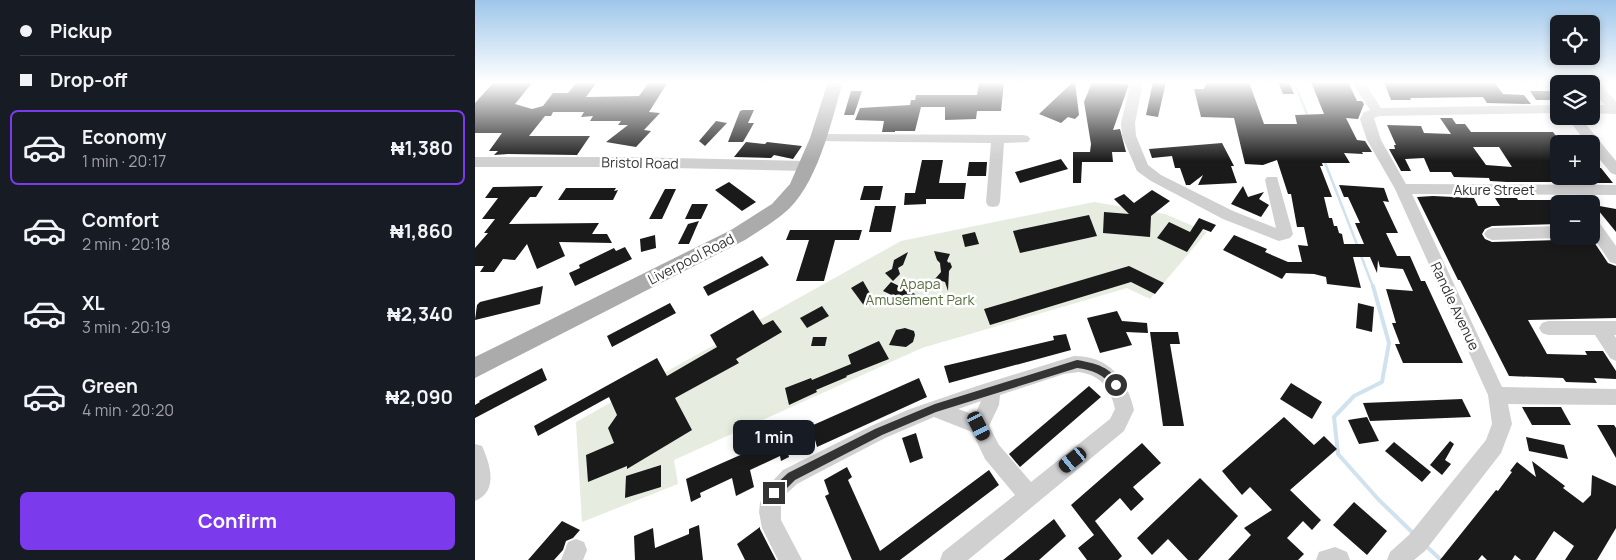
<!DOCTYPE html>
<html lang="en">
<head>
<meta charset="utf-8">
<style>
	body { margin:0; font-family:Manrope,sans-serif; background:#242831; color:#f1f3f6; height:100vh; display:flex; flex-direction:column; font-size:19px; white-space:nowrap }
	* { box-sizing:border-box; margin:0 }
	p { font-size:16px; color:#9ea1a6 }
	.icon { flex:none; width:28px; height:28px; fill:none; stroke:currentColor; stroke-width:2; stroke-linecap:round; stroke-linejoin:round }
	.map { position:relative; flex:1; overflow:hidden }
	.panel { display:flex; flex-direction:column; background:#171b24; width:475px }
	.panel>* { flex:none }
	.hud { display:grid; align-content:center; height:110px; padding:0 20px; background:#171b24 }
	.controls { position:absolute; left:1075px; top:15px; display:grid; gap:10px }
	.controls a { display:grid; place-items:center; width:50px; height:50px; border-radius:8px; background:#171b24; box-shadow:0 2px 8px #0003; font-size:25px }
	.end { position:absolute; width:22px; height:22px; margin:-11px; border:6px solid #333; background:#fff; box-shadow:0 0 0 2px #fff }
	.from { border-radius:50% }
	.bubble { position:absolute; height:35px; border-radius:8px; background:#171b24; box-shadow:0 2px 8px #0003; font-size:16px; font-weight:700; line-height:35px; text-align:center }
	.car { position:absolute; width:15px; height:30px; margin:-15px -8px; border-radius:6px; box-shadow:0 0 4px 1px #0007; background:linear-gradient(#222 24%,#8ab4d8 0 40%,#222 0 76%,#8ab4d8 0 86%,#222 0) }
	.hud b { display:flex; align-items:center; gap:18px; height:48px; font-size:19px }
	.hud b+b { border-top:1px solid #363941 }
	.hud i { width:12px; height:12px; background:#f1f3f6 }
	ul { padding:0; list-style:none }
	li { display:flex; align-items:center; gap:15px; height:75px; margin:0 10px 8px; padding:0 10px; border:2px solid transparent; border-radius:8px }
	li div { flex:1 }
	li b { display:block; font-size:19px }
	li em { font-style:normal; font-weight:700 }
	li.selected { border-color:#7c3aed }
	li>.icon { width:45px; height:45px; stroke-width:1.5 }
	.action { display:flex; gap:10px; margin-top:auto; padding:10px 20px }
	.action a { flex:1; height:58px; border-radius:8px; background:#7c3aed; color:#fff; font-size:20px; font-weight:700; line-height:58px; text-align:center }
	main { display:flex; flex:1; min-height:0 }
	.map>svg:first-child { display:block }
	.green { fill:#e6ecdf }
	.lines { fill:none; stroke-linecap:round; stroke-linejoin:round }
	.stream-far1 { stroke:#cfe2ee; stroke-width:2.5 }
	.stream { stroke:#cfe2ee; stroke-width:4 }
	.building { fill:#1a1a1a; fill-rule:evenodd }
	.minor { fill:#d0d0d0; fill-rule:evenodd }
	.major { fill:#ababab; fill-rule:evenodd }
	.route { fill:#333 }
	.labels { text-anchor:middle; stroke-width:5; stroke-linejoin:round; paint-order:stroke }
	.street-label { font-size:14px; fill:#333; stroke:#fff }
	.park-label { font-size:14px; fill:#56703f; stroke:#fff }
</style>
</head>
<body>
<main>
<section class="panel">
<div class="hud">
<b><i class="from"></i>Pickup</b>
<b><i></i>Drop-off</b>
</div>
<ul>
<li class="selected"><svg class="icon" aria-label="car" viewBox="0 0 24 24"><path d="M5 17H2v-5l4-1 3-4h7l3 4 3 1v5h-3M9 17h6M6 11h13"/><circle cx="7" cy="17" r="2"/><circle cx="17" cy="17" r="2"/></svg><div><b>Economy</b><p>1 min · 20:17</p></div><em>₦1,380</em></li>
<li><svg class="icon" aria-label="car" viewBox="0 0 24 24"><path d="M5 17H2v-5l4-1 3-4h7l3 4 3 1v5h-3M9 17h6M6 11h13"/><circle cx="7" cy="17" r="2"/><circle cx="17" cy="17" r="2"/></svg><div><b>Comfort</b><p>2 min · 20:18</p></div><em>₦1,860</em></li>
<li><svg class="icon" aria-label="car" viewBox="0 0 24 24"><path d="M5 17H2v-5l4-1 3-4h7l3 4 3 1v5h-3M9 17h6M6 11h13"/><circle cx="7" cy="17" r="2"/><circle cx="17" cy="17" r="2"/></svg><div><b>XL</b><p>3 min · 20:19</p></div><em>₦2,340</em></li>
<li><svg class="icon" aria-label="car" viewBox="0 0 24 24"><path d="M5 17H2v-5l4-1 3-4h7l3 4 3 1v5h-3M9 17h6M6 11h13"/><circle cx="7" cy="17" r="2"/><circle cx="17" cy="17" r="2"/></svg><div><b>Green</b><p>4 min · 20:20</p></div><em>₦2,090</em></li>
</ul>
<div class="action"><a>Confirm</a></div>
</section>
<div class="map">
<svg width="1141" height="560" viewBox="0 0 1141 560">
	<rect width="100%" height="100%" fill="#fff"/>
	<polygon class="green" points="619,202 690,214 732,232 675,299 652,288 447,348 199,460 203,484 107,522 101,422 426,241"/>
	<g class="lines">
		<g class="stream-far1">
			<polyline points="819,82 833,117"/>
			<polyline points="849,160 883,247"/>
			<polyline points="885,253 898,287"/>
		</g>
		<g class="stream">
			<polyline points="898,286 914,343 907,382 879,396 859,417 863,454 903,499 939,534"/>
			<polyline points="950,545 966,560"/>
		</g>
	</g>
	<g class="building">
		<polygon points="19,82 57,83 40,104 57,109 68,106 78,93 93,93 102,82 122,82 111,97 164,96 174,82 193,82 174,112 185,113 169,130 176,131 161,147 131,142 153,125 143,125 146,121 115,121 118,116 106,117 109,112 78,112 76,116 70,116 54,136 115,136 102,155 33,154 19,155 23,151 14,151 27,133 0,133 0,103"/>
		<polygon points="504,82 529,82 526,111 502,111 501,119 470,120 470,107 446,107 440,131 420,131 420,132 407,132 409,121 380,120 385,108 435,105 436,100 440,100 441,95 502,95"/>
		<polygon points="598,82 600,82 604,115 600,119 593,117 586,123 564,114"/>
		<polygon points="617,82 654,84 638,130 645,129 651,152 637,152 638,162 607,162 606,183 598,183 598,152 615,152 616,144 609,102"/>
		<polygon points="678,82 691,82 683,117 671,115"/>
		<polygon points="732,82 774,82 789,124 822,124 820,115 849,114 836,82 873,82 882,101 887,101 889,104 883,119 871,118 882,140 890,141 897,152 887,152 888,154 869,153 875,163 847,163 848,166 845,166 857,197 849,197 854,218 857,218 859,226 862,226 864,233 867,234 869,244 889,244 880,223 885,223 873,197 869,197 864,185 909,188 914,202 908,201 923,233 911,233 922,256 935,256 946,281 950,281 988,363 928,363 920,344 925,344 917,323 921,323 911,289 938,291 928,269 905,267 903,260 902,273 895,257 878,257 886,288 852,284 851,277 839,274 811,273 807,279 748,250 759,235 792,249 790,252 813,262 827,262 823,245 833,246 829,227 822,227 816,194 813,194 802,160 788,165 770,164 759,118 726,117 719,89 729,89"/>
		<polygon points="803,82 814,82 819,94 808,94"/>
		<polygon points="909,82 1019,82 1028,94 1049,95 1056,104 1012,103 1008,97 935,98 936,100 916,100"/>
		<polygon points="376,91 387,91 379,115 369,115"/>
		<polygon points="1055,91 1084,91 1084,100 1061,100"/>
		<polygon points="268,110 279,110 273,123 279,123 268,142 253,142 265,111"/>
		<path d="M 965,118 L 977,118 L 981,124 L 990,124 L 996,132 L 1078,132 L 1084,140 L 1084,182 L 1032,182 L 1015,181 L 1014,178 L 979,177 L 976,172 L 955,172 L 949,158 L 930,159 L 936,171 L 926,171 L 914,149 L 920,149 L 919,145 L 921,145 L 912,125 L 946,126 L 949,133 L 976,134 ZM 998,147 L 1024,147 L 1037,167 L 1011,165 Z"/>
		<polygon points="241,121 252,123 230,146 224,141"/>
		<polygon points="271,142 290,144 292,142 327,146 318,159 299,155 296,158 259,157"/>
		<polygon points="747,143 759,166 756,166 762,183 723,185 728,175 715,185 711,185 705,168 700,168 697,156 677,158 674,149"/>
		<polygon points="586,159 593,169 545,183 540,172"/>
		<polygon points="447,160 468,160 464,183 491,183 489,199 451,199 451,204 429,205 430,193 440,193"/>
		<polygon points="494,162 512,162 511,176 492,176"/>
		<polygon points="1116,168 1126,168 1138,183 1111,183 1106,176 1116,176"/>
		<polygon points="254,182 281,202 267,211 240,190"/>
		<polygon points="68,186 61,197 55,197 34,224 124,223 117,234 132,234 137,243 84,242 90,256 62,269 52,244 40,260 28,259 19,272 5,272 9,266 0,266 0,248 13,233 9,233 20,219 7,219 23,198 10,198 18,187"/>
		<polygon points="389,186 408,186 405,200 385,200"/>
		<polygon points="768,186 773,197 789,192 784,199 794,205 786,217 756,204"/>
		<polygon points="91,188 141,188 139,191 143,190 138,200 83,200"/>
		<polygon points="190,189 201,189 187,219 174,219"/>
		<polygon points="677,190 695,201 676,216 675,237 628,233 629,212 654,214 639,199 649,194 659,203"/>
		<polygon points="958,196 999,198 1003,206 1025,206 1020,198 1042,198 1043,200 1084,200 1084,224 1017,226 1010,229 1007,234 1010,239 1017,242 1084,240 1115,236 1133,263 1141,266 1141,318 1053,320 1072,354 1112,355 1110,351 1128,351 1141,371 1141,379 1119,378 1122,383 1091,382 1088,378 1034,376 985,280 983,280 942,197"/>
		<polygon points="217,204 233,204 226,219 210,219"/>
		<polygon points="1119,205 1141,209 1141,232"/>
		<polygon points="400,206 421,206 416,232 394,232"/>
		<polygon points="614,215 622,236 545,253 538,231"/>
		<polygon points="724,218 741,225 736,232 728,229 712,252 682,238 694,222 715,232"/>
		<polygon points="224,221 214,244 203,244 213,224"/>
		<polygon points="315,230 387,230 384,240 360,240 349,281 321,281 334,240 311,240"/>
		<polygon points="500,232 504,244 490,247 487,235"/>
		<polygon points="180,235 181,248 166,252 165,239"/>
		<polygon points="150,247 157,259 100,286 94,273 105,268 104,265 139,248 141,251"/>
		<polygon points="459,251 475,254 472,261 474,263 475,262 477,267 474,271 473,291 470,282 460,279 466,272 465,263 462,260"/>
		<polygon points="433,252 428,265 423,268 425,274 418,281 410,273 417,269 419,260"/>
		<polygon points="287,256 294,265 233,296 228,287"/>
		<polygon points="654,266 689,283 680,294 656,282 515,325 509,309"/>
		<polygon points="388,281 400,302 390,307 376,288"/>
		<polygon points="416,282 440,294 441,299 439,302 436,304 427,304 423,298 408,291"/>
		<polygon points="68,286 65,304 0,320 2,305 5,302"/>
		<polygon points="195,303 201,313 137,347 132,336"/>
		<polygon points="883,303 899,307 897,332 881,328"/>
		<polygon points="347,306 354,316 332,328 325,318"/>
		<polygon points="278,310 288,325 298,320 307,332 261,359 264,363 200,398 217,430 152,469 152,466 113,482 111,455 139,443 133,428 142,415 134,397 63,436 59,426 182,358 192,376 242,347 235,335"/>
		<polygon points="642,311 647,321 672,323 673,333 651,332 657,345 625,353 612,318"/>
		<polygon points="430,328 439,331 440,335 438,342 431,347 414,345 421,330"/>
		<polygon points="675,332 703,332 705,344 695,344 709,426 688,426"/>
		<polygon points="591,334 596,350 474,383 469,366 579,340 578,336"/>
		<polygon points="338,337 352,337 350,346 336,346"/>
		<polygon points="404,341 414,359 371,376 372,377 341,390 342,392 314,405 310,388 336,378 337,380 376,364 373,355"/>
		<polygon points="67,368 72,380 0,418 0,405 5,402 4,401"/>
		<polygon points="444,378 452,397 342,447 336,426"/>
		<polygon points="816,383 847,402 837,419 805,399"/>
		<polygon points="614,386 626,397 545,467 534,454"/>
		<polygon points="987,399 996,417 895,421 888,403"/>
		<polygon points="1047,407 1086,407 1096,425 1057,425"/>
		<polygon points="809,417 839,445 849,436 862,449 815,490 846,520 837,530 828,521 812,538 829,554 823,560 753,560 776,535 769,528 797,510 775,487 767,495 747,471"/>
		<polygon points="892,417 904,441 884,444 873,420"/>
		<polygon points="1122,425 1139,425 1141,428 1141,458"/>
		<polygon points="441,433 448,458 435,463 427,438"/>
		<polygon points="308,436 314,457 306,461 305,456 275,470 279,487 261,496 257,478 225,493 226,497 216,502 211,479"/>
		<polygon points="1051,437 1089,445 1093,459 1054,451"/>
		<polygon points="975,441 979,444 970,460 976,464 967,475 955,465"/>
		<polygon points="919,442 956,472 947,482 910,451"/>
		<polygon points="667,443 686,463 658,487 669,499 656,511 645,498 620,521 647,556 643,560 612,560 603,548 619,535 596,505"/>
		<polygon points="1057,461 1090,486 1088,488 1108,503 1116,495 1117,475 1141,486 1141,528 1122,560 1090,560 1099,546 1079,531 1060,560 1046,560 1040,555 1037,560 1012,560 1007,555 1003,560 965,560 1021,490 1023,491 1037,472 1035,471 1042,462 1061,477"/>
		<polygon points="186,465 186,487 150,498 151,476"/>
		<polygon points="372,467 377,477 373,480 405,551 514,470 524,485 425,560 377,560 350,496 354,494 349,480"/>
		<polygon points="725,478 763,516 723,560 713,560 693,539 677,555 662,538"/>
		<polygon points="879,502 912,531 892,555 858,525"/>
		<polygon points="579,519 591,536 564,560 528,560"/>
		<polygon points="87,521 105,530 98,538 91,541 88,550 79,560 53,560"/>
		<polygon points="224,525 228,560 160,560 159,536 178,528 180,548 214,534 214,529"/>
		<polygon points="285,527 285,529 301,560 270,560 262,544"/>
	</g>
	<g class="lines">
		<g class="minor">
			<polygon points="656,82 668,82 660,123 661,136 673,165 686,175 758,211 801,228 790,180 792,177 802,177 818,234 815,238 804,241 748,219 676,181 662,171 647,136 646,123"/>
			<polygon points="877,82 889,82 906,108 1084,105 1084,113 904,116 899,118 906,140 931,184 1141,185 1141,195 937,194 1027,387 1141,389 1141,405 1033,404 1037,424 1026,453 950,551 939,560 912,560 915,552 934,535 1011,440 1017,424 1013,395 920,189 892,140 885,119 889,112 895,110"/>
			<polygon points="1111,82 1124,82 1141,102 1141,114 1116,113 1116,105 1130,105 1116,89 1116,84"/>
			<polygon points="1091,116 1104,116 1141,161 1141,175 1136,173 1116,149 1116,144 1112,144"/>
			<polygon points="343,134 548,135 553,136 555,139 553,142 529,143 525,202 523,206 518,207 513,206 511,202 516,143 338,141 336,138 338,135"/>
			<polygon points="0,157 152,157 330,161 335,163 337,166 335,169 330,171 152,167 0,167"/>
			<polygon points="1116,217 1121,218 1141,246 1141,264 1135,262 1116,234"/>
			<polygon points="1084,226 1084,236 1089,236 1084,238 1017,240 1012,238 1009,234 1012,230 1017,228"/>
			<polygon points="1073,321 1141,321 1141,335 1139,335 1141,338 1141,361 1135,358 1120,335 1073,335 1067,333 1064,328 1067,323"/>
			<path d="M 599,356 C 634,356 652,379 659,410 L 649,431 L 493,560 L 465,560 L 468,552 L 540,495 L 510,459 L 497,432 L 459,417 L 410,438 L 337,476 L 322,484 L 310,495 L 306,503 L 306,520 L 327,560 L 303,560 L 287,528 L 284,512 L 285,503 L 292,487 L 308,470 L 396,426 L 435,409 L 502,386 ZM 604,372 C 626,375 636,389 640,409 L 635,419 L 556,482 L 524,445 L 514,426 L 524,405 L 525,395 L 589,374 ZM 506,401 L 500,415 L 483,409 Z"/>
			<path d="M 0,444 L 7,446 C 15,464 24,491 0,501 Z"/>
			<polygon points="101,539 109,542 112,550 108,560 86,560 93,542"/>
			<polygon points="860,547 872,552 875,560 841,560 844,552"/>
		</g>
		<path class="major" d="M 353,82 L 368,82 C 356,122 342,188 308,214 C 296,224 282,232 270,240 L 0,378 L 0,357 L 256,230 L 297,204 L 315,184 L 335,138 Z"/>
	</g>
	<linearGradient id="sky" x2="0" y2="1"><stop stop-color="#9ec6ea"/><stop offset="0.51" stop-color="#fff"/><stop offset="1" stop-color="#fff" stop-opacity="0"/></linearGradient>
	<rect width="1141" height="161" fill="url(#sky)"/>
	<path class="route" d="M 602,360 C 620,363 637,367 645,385 L 644,388 L 638,388 C 629,374 617,370 602,368 L 461,412 L 407,435 L 320,480 L 303,497 L 299,498 L 296,497 L 294,493 L 296,489 L 313,473 L 400,429 L 460,404 Z"/>
	<g class="labels">
		<g class="street-label">
			<text transform="translate(165 163) rotate(1)" y="5">Bristol Road</text>
			<text x="1019" y="195">Akure Street</text>
			<text transform="translate(216 259) rotate(-27)" y="5">Liverpool Road</text>
			<text transform="translate(980 306) rotate(65)" y="5">Randle Avenue</text>
		</g>
		<g class="park-label">
			<text x="445" y="289">Apapa<tspan x="445" dy="16">Amusement Park</tspan></text>
		</g>
	</g>
</svg>
<div class="controls">
<a><svg class="icon" aria-label="locate" viewBox="0 0 24 24"><circle cx="12" cy="12" r="6"/><path d="M12 2v4M12 18v4M2 12h4M18 12h4"/></svg></a>
<a><svg class="icon" aria-label="layers" viewBox="0 0 24 24"><path d="M12 4l9 5-9 5-9-5zM3 14l9 5 9-5"/></svg></a>
<a>+</a>
<a>−</a>
</div>
<i class="end from" style="left:641px;top:385px"></i>
<i class="end" style="left:299px;top:493px"></i>
<div class="bubble" style="left:258px;top:420px;width:82px">1 min</div>
<i class="car" style="left:504px;top:426px;rotate:153deg"></i>
<i class="car" style="left:598px;top:460px;rotate:231deg"></i>
</div>
</main>
</body>
</html>
